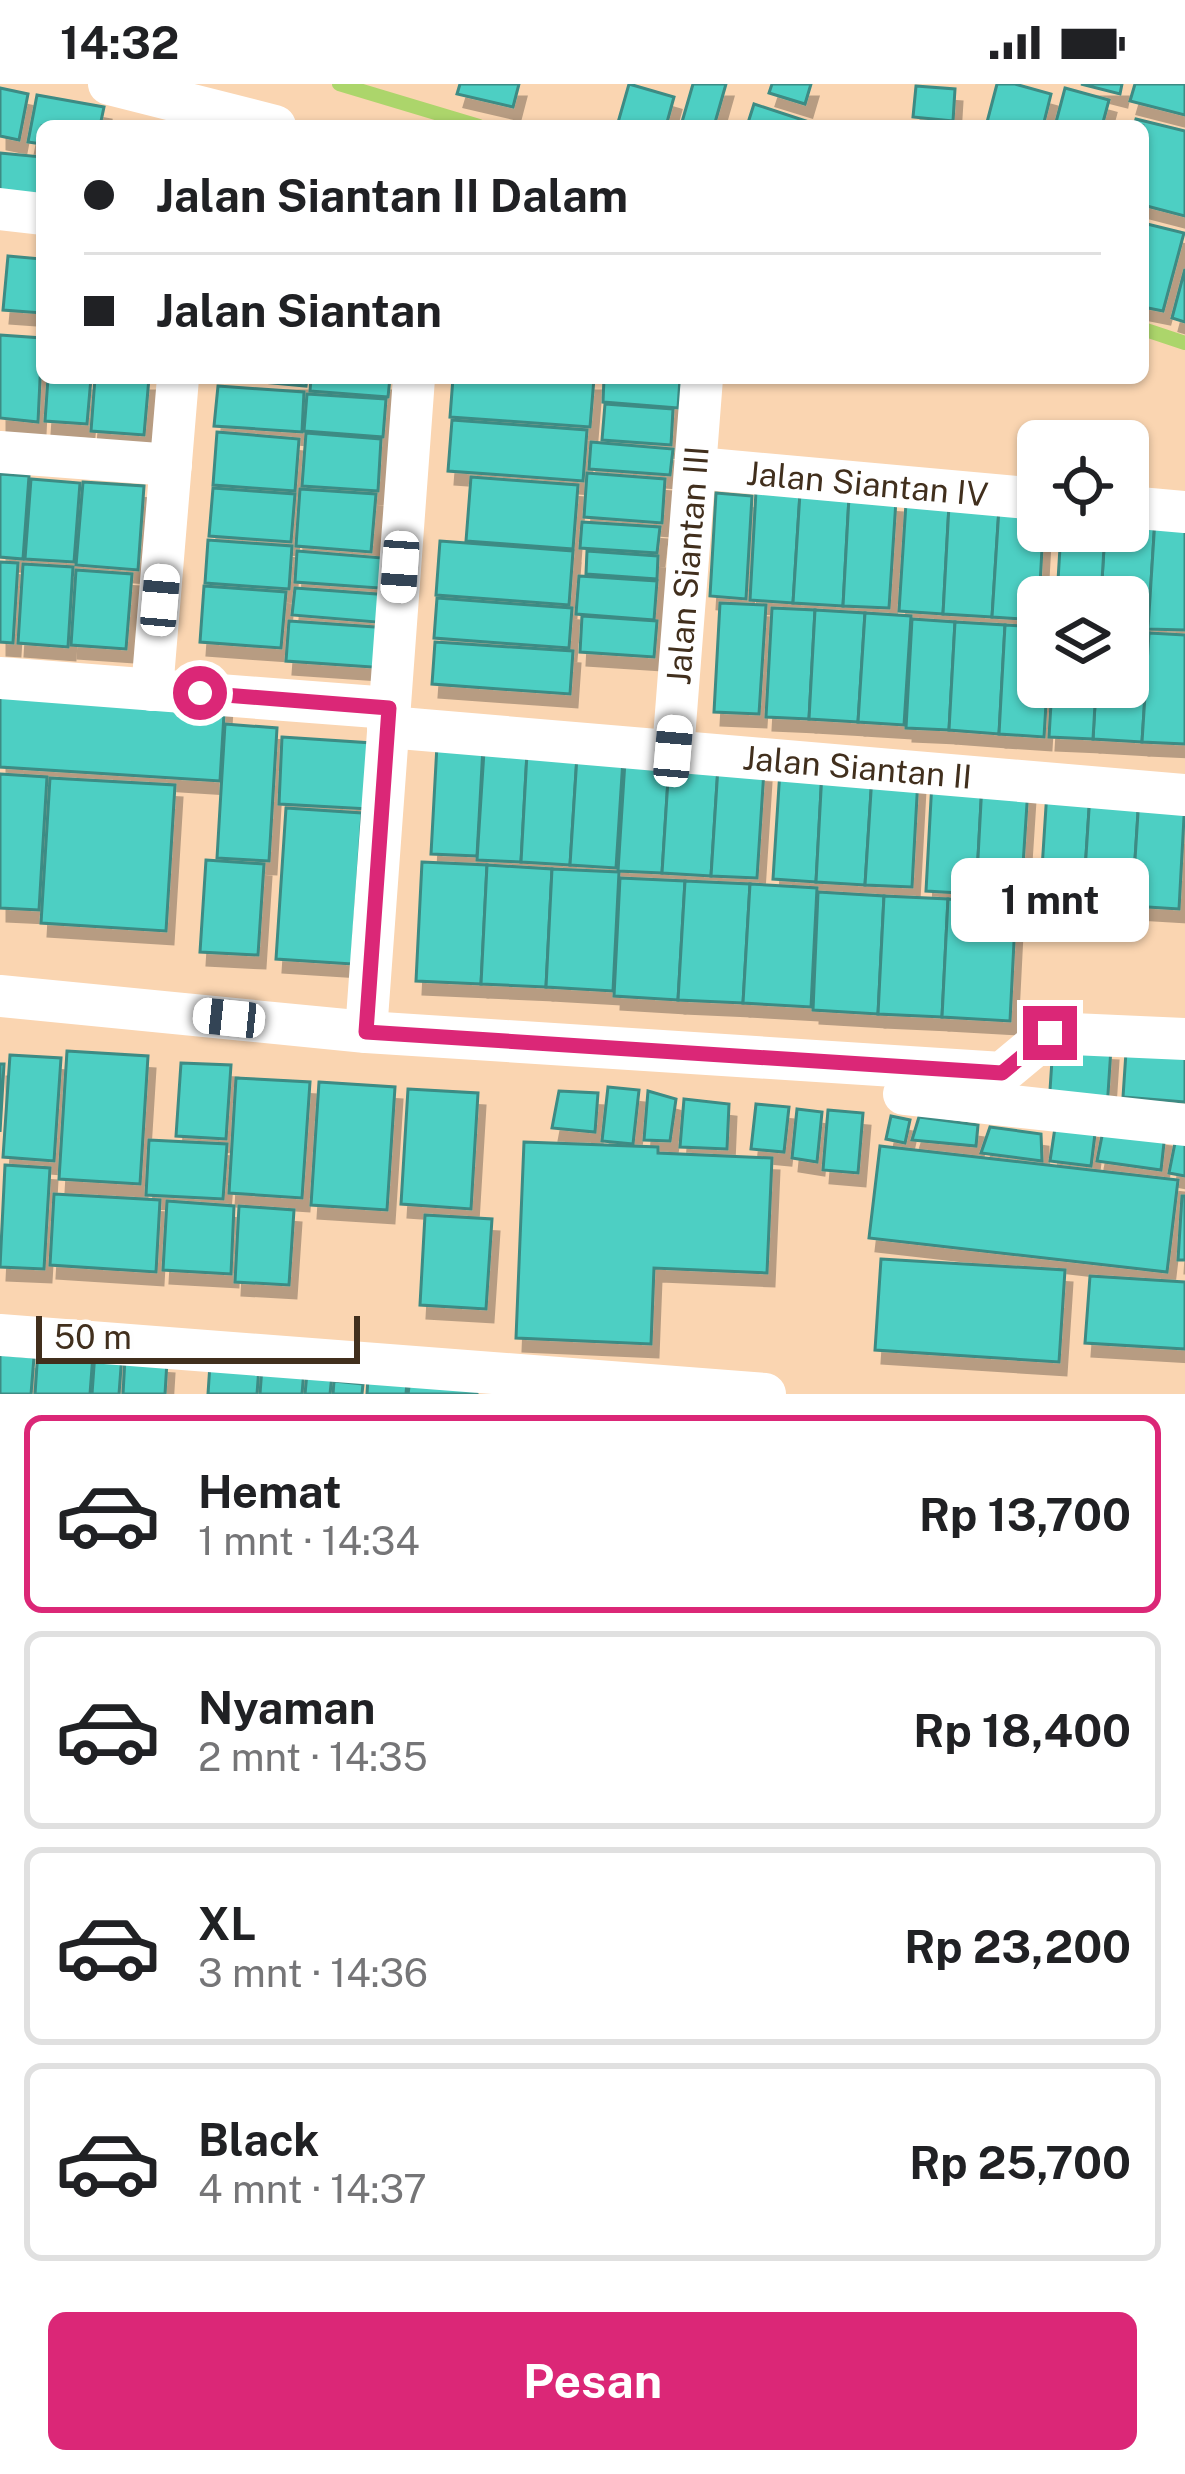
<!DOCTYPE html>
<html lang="id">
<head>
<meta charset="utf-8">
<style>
	body { margin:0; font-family:"Public Sans",sans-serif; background:#f6f6f6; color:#202124; height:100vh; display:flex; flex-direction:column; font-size:45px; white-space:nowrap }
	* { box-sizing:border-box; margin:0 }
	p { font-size:39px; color:#757577 }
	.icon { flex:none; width:66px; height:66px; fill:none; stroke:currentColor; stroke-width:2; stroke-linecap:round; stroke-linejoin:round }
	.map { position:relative; height:1310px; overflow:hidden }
	.side { display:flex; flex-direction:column; background:#fff; flex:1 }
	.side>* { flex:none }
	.banner { position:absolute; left:36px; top:36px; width:1113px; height:264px; border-radius:18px; box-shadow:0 3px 9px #0004; display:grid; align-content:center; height:264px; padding:0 48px; background:#fff }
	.fabs { position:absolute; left:1017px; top:336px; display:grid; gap:24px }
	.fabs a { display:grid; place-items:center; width:132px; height:132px; border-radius:18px; background:#fff; box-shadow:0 3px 9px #0004; font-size:60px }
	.scale { position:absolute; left:36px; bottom:30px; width:324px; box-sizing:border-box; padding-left:12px; border:6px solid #412f1d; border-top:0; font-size:33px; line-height:42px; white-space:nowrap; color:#412f1d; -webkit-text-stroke:9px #fefefe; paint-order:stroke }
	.end { position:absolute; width:54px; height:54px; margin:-27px; border:15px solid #db2777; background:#fff; box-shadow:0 0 0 6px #fff }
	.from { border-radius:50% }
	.bubble { position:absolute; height:84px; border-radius:18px; background:#fff; box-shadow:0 3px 9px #0004; font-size:39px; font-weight:700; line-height:84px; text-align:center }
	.car { position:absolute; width:36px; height:72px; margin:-36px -18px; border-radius:15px; box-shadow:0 0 9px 3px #0007; background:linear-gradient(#fff 24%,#345 0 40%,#fff 0 76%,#345 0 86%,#fff 0) }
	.banner b { display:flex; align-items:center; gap:42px; height:114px; font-size:45px }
	.banner b+b { border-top:3px solid #e0e0e0 }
	.banner i { width:30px; height:30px; background:#202124 }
	ul { padding:21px 0 0; list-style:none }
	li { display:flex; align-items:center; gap:36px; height:198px; margin:0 24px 18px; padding:0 24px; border:6px solid #e0e0e0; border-radius:18px }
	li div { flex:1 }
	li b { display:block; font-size:45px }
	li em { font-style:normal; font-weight:700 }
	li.current { border-color:#db2777 }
	li>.icon { width:108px; height:108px; stroke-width:1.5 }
	.cta { display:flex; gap:24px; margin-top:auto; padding:24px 48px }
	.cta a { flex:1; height:138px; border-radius:18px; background:#db2777; color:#fff; font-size:48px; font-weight:700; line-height:138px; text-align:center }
	.status { display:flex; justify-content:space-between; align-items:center; height:84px; padding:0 60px; background:#fff; direction:ltr }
	.status svg { height:33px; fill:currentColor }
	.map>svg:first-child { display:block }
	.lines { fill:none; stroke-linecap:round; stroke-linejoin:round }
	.stream { stroke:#acd56b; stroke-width:14 }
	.building { fill:#4ecfc3; stroke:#3c8b84; stroke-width:3; filter:url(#shadow) }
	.street { stroke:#fff; stroke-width:42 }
	.route { stroke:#db2777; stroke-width:15 }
	.labels { text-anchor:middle; stroke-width:9; stroke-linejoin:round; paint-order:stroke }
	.street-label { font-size:33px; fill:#412f1d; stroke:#fefefe }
</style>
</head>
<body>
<div class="status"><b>14:32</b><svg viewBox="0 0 49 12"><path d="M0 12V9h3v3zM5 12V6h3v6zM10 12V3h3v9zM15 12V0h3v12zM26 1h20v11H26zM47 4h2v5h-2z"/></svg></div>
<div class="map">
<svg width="1185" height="1310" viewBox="0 0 1185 1310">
	<defs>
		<filter id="shadow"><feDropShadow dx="7" dy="13" stdDeviation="0" flood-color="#0004"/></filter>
	</defs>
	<rect width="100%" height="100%" fill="#fad5b1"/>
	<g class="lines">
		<g class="stream">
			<polyline points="339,0 479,42"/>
			<polyline points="1143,245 1185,259"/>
		</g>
	</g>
	<g class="building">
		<polygon points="460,0 519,0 513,23 457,10"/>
		<polygon points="629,0 674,13 666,42 617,42"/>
		<polygon points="693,0 726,0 714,42 682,38"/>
		<polygon points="772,0 811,0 805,20 769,9"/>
		<polygon points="997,0 1015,0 1051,10 1043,42 986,42"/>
		<polygon points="1081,0 1122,0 1120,10"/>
		<polygon points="1135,0 1185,0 1185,31 1130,17"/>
		<polygon points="916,2 955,5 953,37 913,33"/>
		<polygon points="0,4 28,10 19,56 0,52"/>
		<polygon points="1065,4 1109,16 1102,42 1055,42"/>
		<polygon points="37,11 104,23 100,42 42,42 42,60 28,58"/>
		<polygon points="754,20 809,38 808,42 747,42"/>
		<polygon points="1136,35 1185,47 1185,132 1143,121 1143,42 1134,42"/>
		<polygon points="0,69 42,73 42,123 0,120"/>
		<polygon points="1143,139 1184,149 1163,227 1143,223"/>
		<polygon points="8,172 42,175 42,229 3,226"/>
		<polygon points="1185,185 1185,238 1172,234"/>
		<polygon points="0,251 42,254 38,338 0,334"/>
		<polygon points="48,294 91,294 87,340 45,337"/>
		<polygon points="95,294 149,294 144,351 91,347"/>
		<polygon points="219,294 307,294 306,302"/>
		<polygon points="311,294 390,294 388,313 310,307"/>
		<polygon points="453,294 594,294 590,343 450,333"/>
		<polygon points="604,294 680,294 678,324 603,318"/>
		<polygon points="218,302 304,308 302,348 214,342"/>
		<polygon points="307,310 386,315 383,353 304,347"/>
		<polygon points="605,320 673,325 671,361 602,356"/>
		<polygon points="452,336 587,346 583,397 448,387"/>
		<polygon points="217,348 299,355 295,407 213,401"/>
		<polygon points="306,349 381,355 378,407 302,402"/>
		<polygon points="591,358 673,365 670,391 589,385"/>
		<polygon points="587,389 665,395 662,439 584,433"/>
		<polygon points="0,390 29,392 23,475 0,473"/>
		<polygon points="471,393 578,401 573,465 466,457"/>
		<polygon points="31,395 80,399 74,478 25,475"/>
		<polygon points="83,398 144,402 138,486 76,481"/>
		<polygon points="213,404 295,410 291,458 209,452"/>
		<polygon points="300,405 376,410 371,468 296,462"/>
		<polygon points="756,407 800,409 793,519 750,516"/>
		<polygon points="716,409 752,412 746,515 710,512"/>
		<polygon points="800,409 849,413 843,522 793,519"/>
		<polygon points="849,413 896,416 889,524 843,522"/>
		<polygon points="906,419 949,421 943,530 899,527"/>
		<polygon points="949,421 999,424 992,533 943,530"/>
		<polygon points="999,424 1038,426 1038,447 1043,447 1038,536 992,533"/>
		<polygon points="1128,434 1155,435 1148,545 1128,543 1128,513 1101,513 1105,447 1128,447"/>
		<polygon points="1155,435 1185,437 1185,546 1148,545"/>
		<polygon points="582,438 660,443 657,469 580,464"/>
		<polygon points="1061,447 1105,447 1101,513 1057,513"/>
		<polygon points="208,456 292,462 289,505 205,499"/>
		<polygon points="440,457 573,467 569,521 436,511"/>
		<polygon points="297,467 395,475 393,505 295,498"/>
		<polygon points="587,467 658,472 657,495 586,490"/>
		<polygon points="0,478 18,479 13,559 0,558"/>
		<polygon points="23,480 73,483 68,563 18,559"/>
		<polygon points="76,486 132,490 126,565 71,561"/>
		<polygon points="579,492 657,497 654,536 576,530"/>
		<polygon points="204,502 286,508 281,564 200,558"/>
		<polygon points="295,504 390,511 388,539 292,531"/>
		<polygon points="437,514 572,524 569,564 434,554"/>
		<polygon points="720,519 766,521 759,630 714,628"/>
		<polygon points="772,524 815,526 809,635 766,633"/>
		<polygon points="815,526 865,529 858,638 809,635"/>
		<polygon points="865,529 911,532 904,641 858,638"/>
		<polygon points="582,532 657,537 654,573 580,568"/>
		<polygon points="912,535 955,538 949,646 906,644"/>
		<polygon points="289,537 389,544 386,584 286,577"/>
		<polygon points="955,538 1005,541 999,650 949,646"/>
		<polygon points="1005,541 1038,543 1038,603 1047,603 1044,653 999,650"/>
		<polygon points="1128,548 1149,549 1142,658 1093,655 1096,603 1128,603"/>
		<polygon points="1149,549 1185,551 1185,660 1142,658"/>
		<polygon points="435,558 573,567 570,610 432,600"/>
		<polygon points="0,599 225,613 220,697 0,683"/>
		<polygon points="1052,603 1096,603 1093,655 1049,653"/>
		<polygon points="225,640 277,644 269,777 217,774"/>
		<polygon points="282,653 372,659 369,725 279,720"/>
		<polygon points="437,661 483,663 477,772 431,770"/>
		<polygon points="484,667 527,669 521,778 477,776"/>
		<polygon points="527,669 577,672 570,781 521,778"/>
		<polygon points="577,672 623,675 616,784 570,781"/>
		<polygon points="625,677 669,680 662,789 618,787"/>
		<polygon points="669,680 718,683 711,792 662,789"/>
		<polygon points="718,683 764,686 757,794 711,792"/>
		<polygon points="780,686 822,688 816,798 773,795"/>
		<polygon points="822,688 872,692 865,801 816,798"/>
		<polygon points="0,690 47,693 39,826 0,824"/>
		<polygon points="872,692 918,694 912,803 865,801"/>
		<polygon points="50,694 175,701 166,847 41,839"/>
		<polygon points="932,697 982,700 976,810 926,807"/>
		<polygon points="982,700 1028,704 1021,812 976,810"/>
		<polygon points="1047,707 1090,710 1083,818 1040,816"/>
		<polygon points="1090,710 1139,713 1132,822 1083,818"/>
		<polygon points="1139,713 1185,715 1179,825 1132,822"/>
		<polygon points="286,724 362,729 352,880 276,875"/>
		<polygon points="206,776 264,780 258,871 200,868"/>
		<polygon points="422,778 487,781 481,900 416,897"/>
		<polygon points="487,781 552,785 546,903 481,900"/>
		<polygon points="552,785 619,788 613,907 546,903"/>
		<polygon points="620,794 685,797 678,916 614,912"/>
		<polygon points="685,797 750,800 743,919 678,916"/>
		<polygon points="750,800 817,804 811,923 743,919"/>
		<polygon points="818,808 884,812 878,930 813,926"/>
		<polygon points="884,812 948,815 942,933 878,930"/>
		<polygon points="948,815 1016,818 1010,937 942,933"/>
		<polygon points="1053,961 1111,964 1107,1025 1049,1021"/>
		<polygon points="67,967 148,972 140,1100 59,1095"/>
		<polygon points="1126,968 1185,973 1185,1018 1123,1013"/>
		<polygon points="10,971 61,974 54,1077 3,1073"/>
		<polygon points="181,979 231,981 226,1055 176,1052"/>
		<polygon points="0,980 4,980 0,1048"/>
		<polygon points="236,994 310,998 302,1114 229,1109"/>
		<polygon points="319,998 395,1003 387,1126 311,1121"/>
		<polygon points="608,1003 639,1006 633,1060 602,1057"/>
		<polygon points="408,1005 478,1009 471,1125 401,1120"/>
		<polygon points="559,1007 598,1009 595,1048 552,1044"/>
		<polygon points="648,1007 676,1015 670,1057 644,1056"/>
		<polygon points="684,1015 729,1020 727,1065 680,1063"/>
		<polygon points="756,1020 789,1023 784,1068 751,1065"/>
		<polygon points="797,1025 822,1028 817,1078 792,1074"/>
		<polygon points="828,1026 863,1029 858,1089 823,1086"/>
		<polygon points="891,1032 910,1036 905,1059 886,1055"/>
		<polygon points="919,1033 978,1041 976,1062 912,1056"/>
		<polygon points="1056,1037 1096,1042 1091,1082 1050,1077"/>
		<polygon points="1104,1042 1165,1050 1161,1086 1097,1077"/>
		<polygon points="990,1043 1041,1050 1042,1077 981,1069"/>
		<polygon points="1178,1044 1185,1044 1185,1092 1169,1089"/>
		<polygon points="149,1056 227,1060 223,1115 146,1111"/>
		<polygon points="524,1058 658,1063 658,1069 772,1074 767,1189 654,1184 651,1260 516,1254"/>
		<polygon points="880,1062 1178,1096 1167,1188 869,1154"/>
		<polygon points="5,1081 50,1084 44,1185 0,1183"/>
		<polygon points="54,1110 160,1116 156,1188 50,1181"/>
		<polygon points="1182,1112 1185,1112 1185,1176 1178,1176"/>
		<polygon points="167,1117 234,1122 231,1190 163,1186"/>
		<polygon points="239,1122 294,1126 289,1201 235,1198"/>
		<polygon points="425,1131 492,1135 486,1225 420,1221"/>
		<polygon points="881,1175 1065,1186 1059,1278 875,1266"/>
		<polygon points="1090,1192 1185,1198 1185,1265 1085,1259"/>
		<polygon points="38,1266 93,1270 90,1310 35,1310"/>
		<polygon points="95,1268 122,1270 119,1310 92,1310"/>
		<polygon points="0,1270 34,1273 31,1310 0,1310"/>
		<polygon points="125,1274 167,1277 165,1310 123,1310"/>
		<polygon points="210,1280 259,1283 257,1310 208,1310"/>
		<polygon points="262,1283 304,1286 302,1310 260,1310"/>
		<polygon points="307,1289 332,1291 330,1310 305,1310"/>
		<polygon points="368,1294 407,1297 406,1310 367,1310"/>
		<polygon points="410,1296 477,1300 477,1310 408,1310"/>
		<polygon points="334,1297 363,1300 362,1310 333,1310"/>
	</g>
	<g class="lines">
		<g class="street">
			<polyline points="109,0 275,42"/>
			<polyline points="0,125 42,130"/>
			<polyline points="0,368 171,381"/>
			<path id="s1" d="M 697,384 L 1038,415"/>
			<polyline points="1128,423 1185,428"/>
			<polyline points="0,594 389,624"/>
			<polyline points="152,606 178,294"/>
			<path id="s2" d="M 388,643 L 1185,711"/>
			<path id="s3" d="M 673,667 L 702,294"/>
			<polyline points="0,912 366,948 1002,989 1050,949 1185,955"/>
			<polyline points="366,948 414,294"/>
			<polyline points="904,1010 1185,1041"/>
			<polyline points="0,1251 765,1310"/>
		</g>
	</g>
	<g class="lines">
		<polyline class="route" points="200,609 389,624 366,948 1002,989 1050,949"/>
	</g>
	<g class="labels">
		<g class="street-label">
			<text dy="12" stroke="none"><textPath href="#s1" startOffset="171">Jalan Siantan IV</textPath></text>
			<text dy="12" stroke="none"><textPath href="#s3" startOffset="186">Jalan Siantan III</textPath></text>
			<text dy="12" stroke="none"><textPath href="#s2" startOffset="471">Jalan Siantan II</textPath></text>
		</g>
	</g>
</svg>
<div class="fabs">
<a><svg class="icon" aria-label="locate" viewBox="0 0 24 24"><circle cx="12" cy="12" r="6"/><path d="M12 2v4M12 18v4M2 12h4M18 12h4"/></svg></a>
<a><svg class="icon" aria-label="layers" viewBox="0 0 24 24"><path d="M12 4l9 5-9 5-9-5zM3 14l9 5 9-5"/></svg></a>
</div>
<div class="scale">50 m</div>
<i class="end from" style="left:200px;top:609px"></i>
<i class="end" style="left:1050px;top:949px"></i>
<div class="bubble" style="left:951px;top:774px;width:198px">1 mnt</div>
<i class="car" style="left:400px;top:483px;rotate:184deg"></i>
<i class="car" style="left:160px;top:516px;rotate:5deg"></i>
<i class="car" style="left:673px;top:667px;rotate:5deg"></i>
<i class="car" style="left:229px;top:934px;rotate:276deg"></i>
<div class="banner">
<b><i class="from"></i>Jalan Siantan II Dalam</b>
<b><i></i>Jalan Siantan</b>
</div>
</div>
<section class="side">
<ul>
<li class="current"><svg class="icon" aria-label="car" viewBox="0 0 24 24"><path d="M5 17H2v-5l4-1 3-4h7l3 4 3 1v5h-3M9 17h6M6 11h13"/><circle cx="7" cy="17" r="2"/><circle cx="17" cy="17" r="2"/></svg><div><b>Hemat</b><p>1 mnt · 14:34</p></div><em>Rp 13,700</em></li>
<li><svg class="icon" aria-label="car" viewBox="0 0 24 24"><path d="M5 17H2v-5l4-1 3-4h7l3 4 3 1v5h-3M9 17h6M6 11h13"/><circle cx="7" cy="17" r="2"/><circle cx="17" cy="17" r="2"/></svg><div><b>Nyaman</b><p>2 mnt · 14:35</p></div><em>Rp 18,400</em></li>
<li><svg class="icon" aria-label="car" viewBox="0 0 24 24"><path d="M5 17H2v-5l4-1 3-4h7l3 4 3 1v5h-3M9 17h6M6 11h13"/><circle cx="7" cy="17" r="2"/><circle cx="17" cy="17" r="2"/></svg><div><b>XL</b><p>3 mnt · 14:36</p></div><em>Rp 23,200</em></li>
<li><svg class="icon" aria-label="car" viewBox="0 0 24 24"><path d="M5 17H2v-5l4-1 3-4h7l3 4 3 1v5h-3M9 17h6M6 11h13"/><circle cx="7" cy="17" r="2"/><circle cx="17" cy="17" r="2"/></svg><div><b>Black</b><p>4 mnt · 14:37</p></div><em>Rp 25,700</em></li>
</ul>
<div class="cta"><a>Pesan</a></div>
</section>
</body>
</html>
